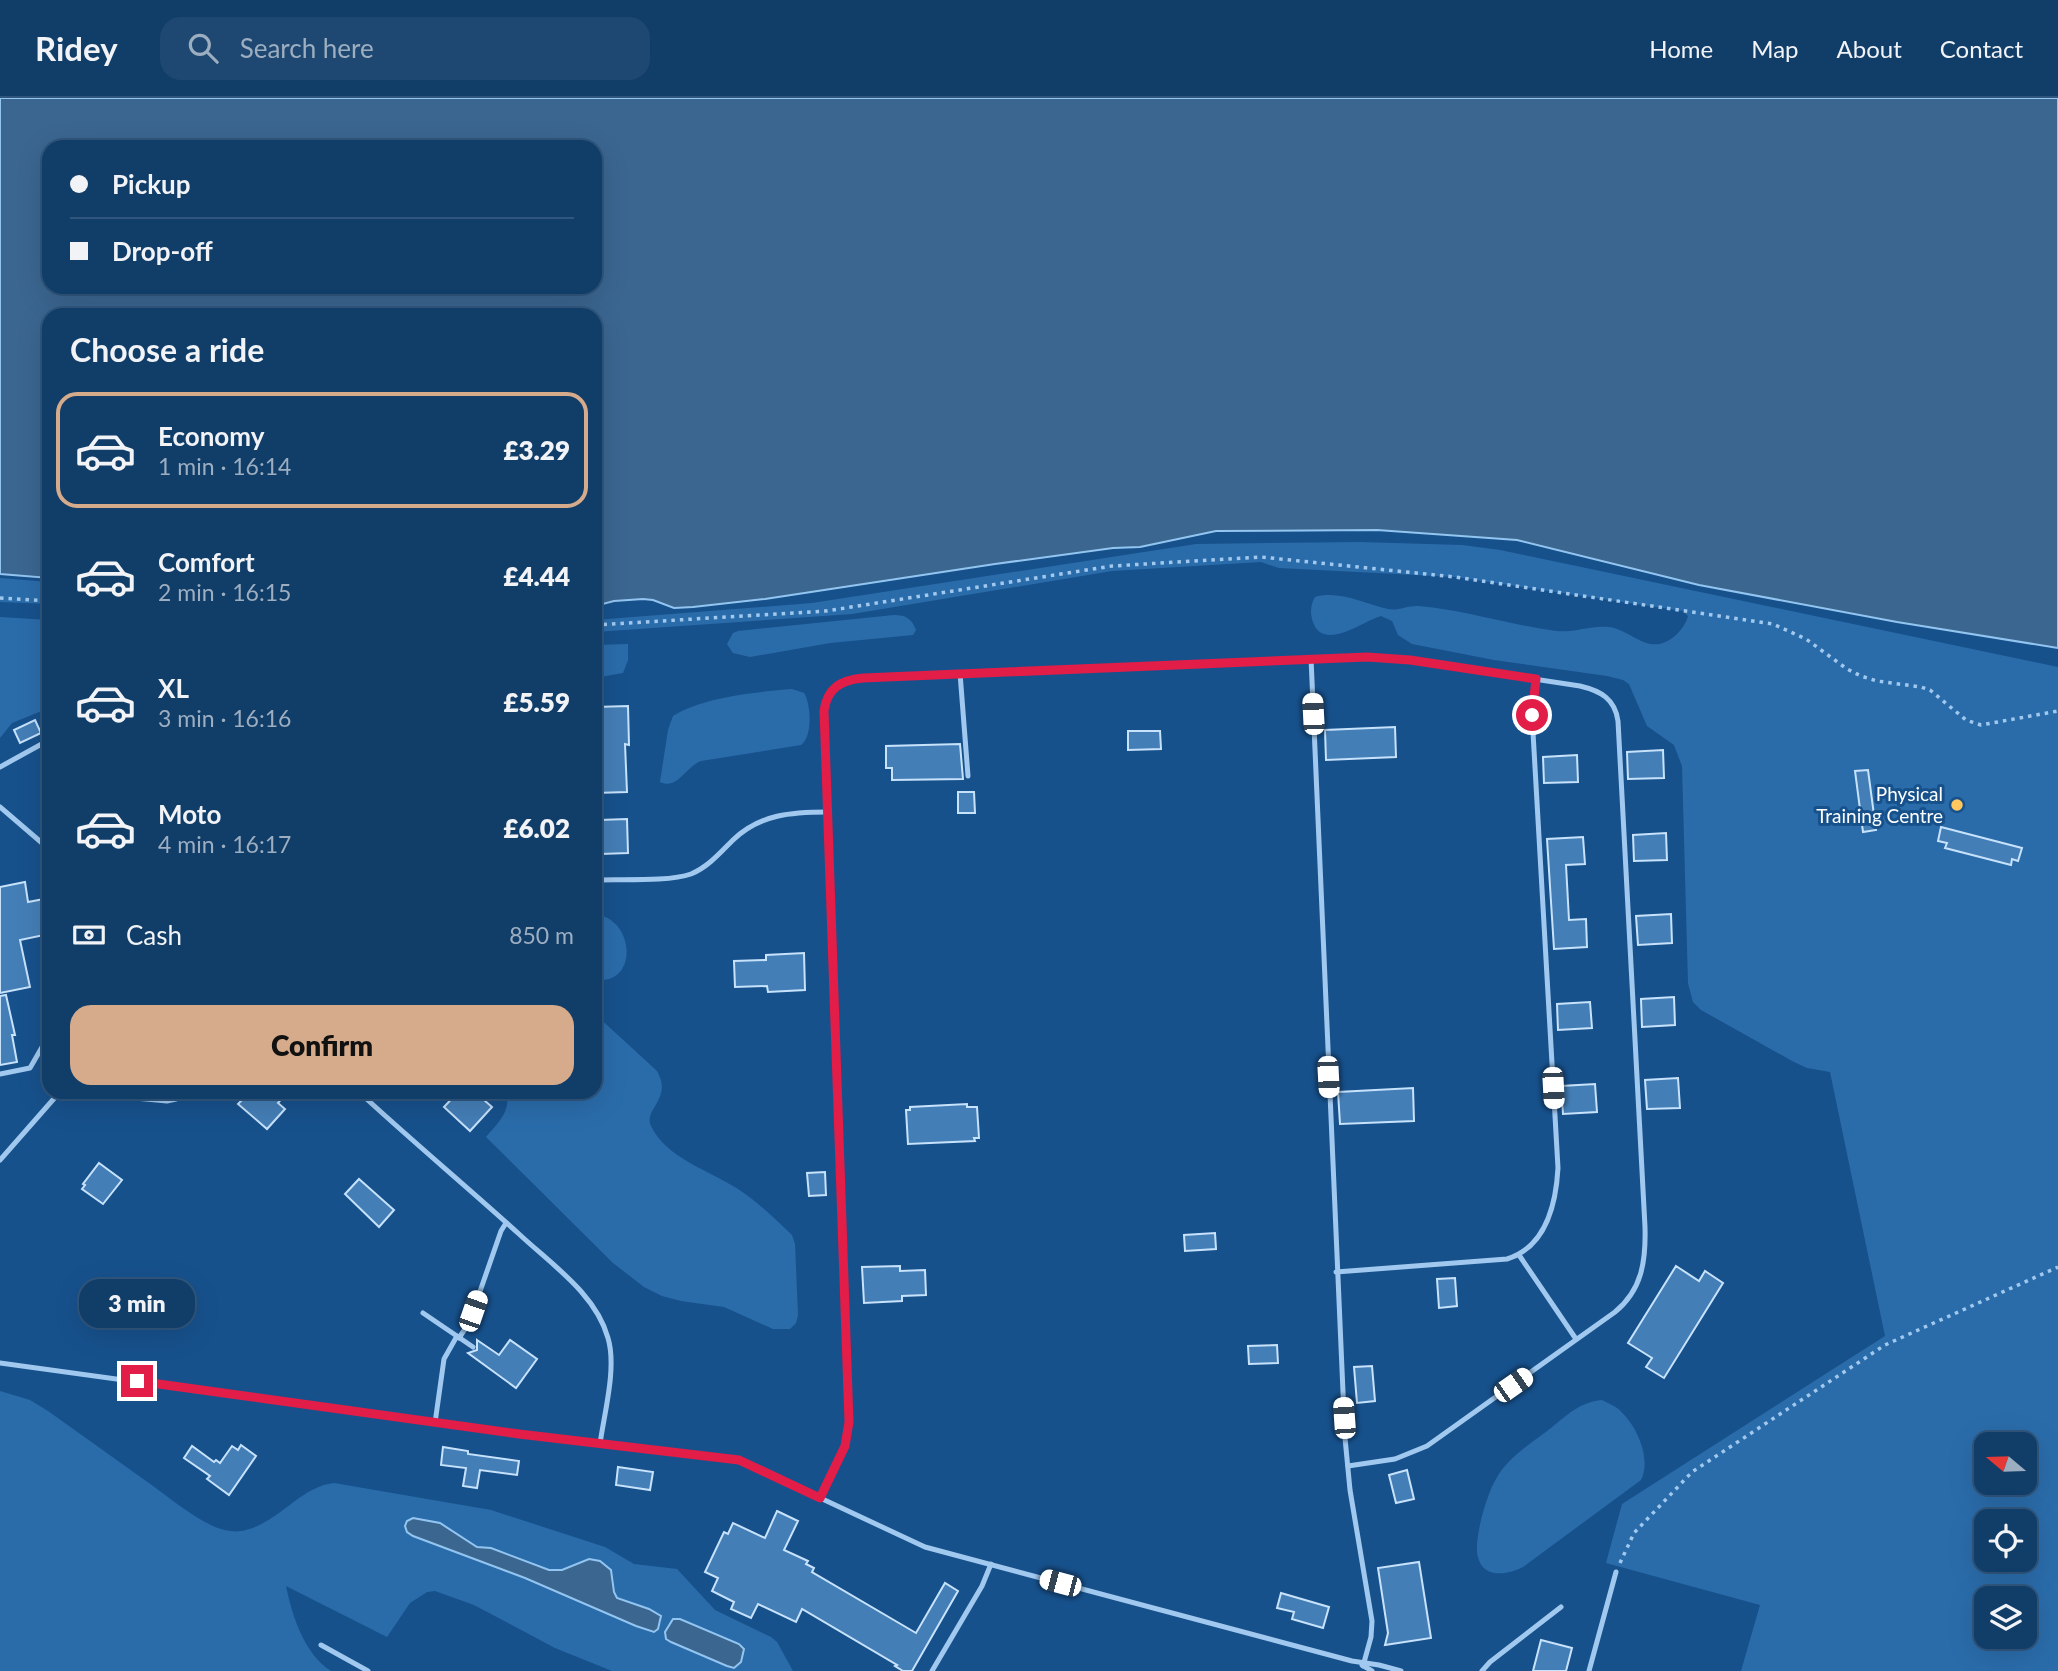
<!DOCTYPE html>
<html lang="en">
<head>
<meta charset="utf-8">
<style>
	body { margin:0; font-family:Lato,sans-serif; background:#1e4871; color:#f1f3f6; height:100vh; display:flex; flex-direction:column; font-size:26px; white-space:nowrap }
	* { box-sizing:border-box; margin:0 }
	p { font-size:23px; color:#9caec0 }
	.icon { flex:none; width:38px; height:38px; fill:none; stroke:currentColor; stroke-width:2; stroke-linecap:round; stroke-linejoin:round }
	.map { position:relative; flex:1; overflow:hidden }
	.side { position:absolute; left:42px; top:210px; width:560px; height:791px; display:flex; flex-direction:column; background:#113d69; border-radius:21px; box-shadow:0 7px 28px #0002,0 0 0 2px #30567d }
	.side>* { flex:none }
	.guide { position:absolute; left:42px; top:42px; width:560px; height:154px; border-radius:21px; box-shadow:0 7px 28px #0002,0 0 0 2px #30567d; display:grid; align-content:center; height:154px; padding:0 28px; background:#113d69 }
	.needle { width:46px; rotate:289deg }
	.tools { position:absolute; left:1974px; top:1334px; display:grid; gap:14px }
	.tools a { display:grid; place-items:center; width:63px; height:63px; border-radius:14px; background:#113d69; box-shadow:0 7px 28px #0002,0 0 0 2px #30567d; font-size:35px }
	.end { position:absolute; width:32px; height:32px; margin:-16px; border:9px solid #e11d48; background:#fff; box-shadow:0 0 0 4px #fff }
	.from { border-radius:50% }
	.bubble { position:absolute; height:49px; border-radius:21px; background:#113d69; box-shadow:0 7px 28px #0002,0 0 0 2px #30567d; font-size:23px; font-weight:800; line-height:49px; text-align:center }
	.car { position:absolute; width:21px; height:42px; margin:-21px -10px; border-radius:9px; box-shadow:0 0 5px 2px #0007; background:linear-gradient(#fff 24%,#345 0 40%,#fff 0 76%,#345 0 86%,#fff 0) }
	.guide b { display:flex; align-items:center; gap:24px; height:66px; font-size:26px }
	.guide b+b { border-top:2px solid #30567d }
	.guide i { width:18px; height:18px; background:#f1f3f6 }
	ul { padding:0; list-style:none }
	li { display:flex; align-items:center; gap:21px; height:116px; margin:0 14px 10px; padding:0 14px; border:4px solid transparent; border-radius:21px }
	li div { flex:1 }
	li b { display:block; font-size:26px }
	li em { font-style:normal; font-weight:800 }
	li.active { border-color:#d6ab8b }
	li>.icon { width:63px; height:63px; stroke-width:1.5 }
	h2 { padding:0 28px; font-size:32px; line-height:84px }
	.pay { display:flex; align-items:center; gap:18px; height:77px; padding:0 28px; font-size:26px }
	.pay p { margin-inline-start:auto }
	.primary-button { display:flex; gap:14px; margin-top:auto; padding:14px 28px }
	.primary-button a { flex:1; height:80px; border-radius:21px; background:#d6ab8b; color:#111; font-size:28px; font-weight:800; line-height:80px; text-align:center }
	header { display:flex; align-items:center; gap:42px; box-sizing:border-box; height:98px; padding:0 35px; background:#113d69; border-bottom:2px solid #30567d }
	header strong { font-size:33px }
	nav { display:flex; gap:38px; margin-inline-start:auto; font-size:24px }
	.search { width:490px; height:63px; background:#1e4871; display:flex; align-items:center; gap:18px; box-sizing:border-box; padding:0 24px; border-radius:21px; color:#9caec0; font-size:26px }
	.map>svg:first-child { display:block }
	.green { fill:#2a6caa; fill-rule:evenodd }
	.water { fill:#3b6690; stroke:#93c5f1; stroke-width:2; fill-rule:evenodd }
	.building { fill:#447eb6; stroke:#c7e2fb; stroke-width:2 }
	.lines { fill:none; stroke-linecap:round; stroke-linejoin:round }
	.path { stroke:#a1c9ef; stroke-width:3.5; stroke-dasharray:3.5 5; stroke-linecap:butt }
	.service { stroke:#a1c9ef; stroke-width:5 }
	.route { stroke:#e11d48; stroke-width:9 }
	.poi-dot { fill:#ffc75f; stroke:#17518c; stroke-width:2.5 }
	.labels { text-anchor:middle; stroke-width:6; stroke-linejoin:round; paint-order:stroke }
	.poi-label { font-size:19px; fill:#fff; stroke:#17518c; text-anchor:end }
</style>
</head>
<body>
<header>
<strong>Ridey</strong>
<div class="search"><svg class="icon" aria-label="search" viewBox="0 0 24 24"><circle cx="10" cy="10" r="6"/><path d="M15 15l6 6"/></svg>Search here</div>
<nav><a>Home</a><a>Map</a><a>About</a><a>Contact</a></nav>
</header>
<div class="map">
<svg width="2058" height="1573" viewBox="0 0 2058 1573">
	<rect width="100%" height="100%" fill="#17518c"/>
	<g class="green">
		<path d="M 1359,444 L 1462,447 L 1500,452 L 2058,569 L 2058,1573 L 1741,1573 L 1760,1507 L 1606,1465 L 1622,1406 L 1885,1238 L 1830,974 L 1807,970 L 1794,964 L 1701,912 L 1693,904 L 1688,885 L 1682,668 L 1674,647 L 1647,628 L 1629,586 L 1623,582 L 1607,578 L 1494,562 L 1412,546 L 1398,537 L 1392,523 L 1381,518 C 1363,523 1321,556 1312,521 C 1310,513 1311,506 1315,499 C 1339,492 1365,506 1388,511 C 1398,513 1409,507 1419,508 C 1465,512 1510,527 1556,533 C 1574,535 1591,527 1609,529 C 1626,531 1642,549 1659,546 C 1672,544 1685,530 1688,518 L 1683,513 L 1455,479 L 1279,470 L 1261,464 L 1112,473 L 852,516 L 595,534 L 595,522 L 812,505 L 1196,446 ZM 1986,1346 L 2025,1346 L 2025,1384 L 1986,1384 ZM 1986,1423 L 2025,1423 L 2025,1461 L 1986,1461 ZM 1986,1500 L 2025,1500 L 2025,1538 L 1986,1538 Z"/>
		<polygon points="0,480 49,484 49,506 0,504"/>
		<path d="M 894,517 C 906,517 912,521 916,532 L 913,537 L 830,545 L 750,559 L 733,555 L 727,546 L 733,535 L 738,533 Z"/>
		<polygon points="0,519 49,522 49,618 39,614 12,625 0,640"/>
		<polygon points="628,546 628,562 623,575 595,580 595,547"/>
		<path d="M 792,591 L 804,595 C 811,606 813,638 801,647 L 701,663 C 684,670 678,692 660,684 L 668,632 L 673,618 C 703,599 756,594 792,591 Z"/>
		<path d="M 595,817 C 633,818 641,887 595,882 Z"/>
		<path d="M 595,916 L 657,973 C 673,1001 643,1011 651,1028 C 666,1060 710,1073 738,1091 C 758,1104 775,1121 792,1137 L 795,1146 L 798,1217 L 796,1225 L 790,1231 L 773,1231 L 724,1209 L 681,1203 L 662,1198 L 644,1189 L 613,1165 L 486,1039 C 497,1026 512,1013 506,994 L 595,994 Z"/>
		<path d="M 0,1293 L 30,1302 L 48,1313 C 83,1338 118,1363 153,1388 C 172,1402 193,1419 215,1429 C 225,1433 236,1435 246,1432 C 279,1424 300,1389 334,1385 L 491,1412 L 605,1449 L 634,1466 L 677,1471 L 715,1512 L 771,1539 L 777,1544 L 793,1573 L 612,1573 L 555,1550 L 474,1507 L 435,1493 L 427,1494 L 410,1505 L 387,1539 L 286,1488 C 292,1517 304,1556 331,1573 L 0,1573 ZM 413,1420 L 440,1425 L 477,1449 L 491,1450 L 549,1472 L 562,1472 L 589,1461 L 613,1478 L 614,1494 L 617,1500 L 649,1511 L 661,1523 L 658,1531 L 654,1534 L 636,1528 L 525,1480 L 413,1438 Z"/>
		<path d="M 1602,1302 C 1607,1305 1613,1307 1617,1310 C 1636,1325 1652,1360 1641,1382 L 1523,1469 C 1508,1477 1483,1481 1478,1459 C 1473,1443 1487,1395 1496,1381 C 1508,1359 1532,1345 1551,1330 C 1567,1317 1580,1304 1602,1302 Z"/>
	</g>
	<g class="water">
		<path d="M 0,0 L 2058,0 L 2058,550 L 1897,524 L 1699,487 L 1517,442 L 1377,432 L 1216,433 L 1140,449 L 1113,450 L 995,466 L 765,501 L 693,509 L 674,510 L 653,502 L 643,501 L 614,503 L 595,508 L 595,217 L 49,217 L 49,480 L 0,476 ZM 49,49 L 595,49 L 595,189 L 49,189 Z"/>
		<polygon points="413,1420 440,1425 477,1449 491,1450 549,1472 562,1472 589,1461 600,1463 611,1472 614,1494 617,1500 649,1511 661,1518 658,1531 654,1534 636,1528 525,1480 413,1438 407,1434 405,1428 407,1423"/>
		<polygon points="673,1521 680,1521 739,1546 744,1551 741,1564 734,1570 727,1568 671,1544 666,1541 665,1534"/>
	</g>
	<g class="building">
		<polygon points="628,608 629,647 625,646 627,694 595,695 595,609"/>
		<polygon points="35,622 41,635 20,645 14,632"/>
		<polygon points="1395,629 1396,659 1326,662 1325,632"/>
		<polygon points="1128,633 1160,633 1161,651 1128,652"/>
		<polygon points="960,646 963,681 892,682 892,670 886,670 886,648"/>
		<polygon points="1663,652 1664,680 1628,681 1627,654"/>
		<polygon points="1577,657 1578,684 1544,685 1543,659"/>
		<polygon points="1868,672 1876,732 1863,734 1855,673"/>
		<polygon points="958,694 974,694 975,715 958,715"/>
		<polygon points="627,721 628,755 601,756 599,722"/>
		<polygon points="1941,729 2022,750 2018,763 2012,761 2011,767 1945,750 1947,745 1938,743"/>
		<polygon points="1666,735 1667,762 1634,763 1633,737"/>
		<polygon points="1583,739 1585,766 1566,767 1569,822 1586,821 1587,849 1554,851 1547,741"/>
		<polygon points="25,784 28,804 49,800 49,836 20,842 30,889 0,895 0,789"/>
		<polygon points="1671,816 1672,845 1638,847 1636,818"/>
		<polygon points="804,855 805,892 768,894 767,888 735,889 734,863 766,862 766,857"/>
		<polygon points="6,897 15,937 12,937 17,964 0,967 0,898"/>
		<polygon points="1674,899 1675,927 1642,929 1641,901"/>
		<polygon points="1590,904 1592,930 1558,932 1557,906"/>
		<polygon points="1678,980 1680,1010 1647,1011 1645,982"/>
		<polygon points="1595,986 1597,1014 1563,1016 1561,988"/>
		<polygon points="1413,990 1414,1023 1340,1026 1338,994"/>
		<polygon points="233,994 287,994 278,1005 285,1011 267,1031 238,1006 242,1002"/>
		<polygon points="458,994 475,994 492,1009 470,1033 444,1009"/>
		<polygon points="967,1006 967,1009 977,1009 979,1040 974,1040 975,1043 908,1046 906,1012 910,1012 910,1009"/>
		<polygon points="99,1065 122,1082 103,1106 82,1091 85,1087 83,1086"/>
		<polygon points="825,1074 826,1097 809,1098 807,1075"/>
		<polygon points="359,1081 394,1112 379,1129 345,1096"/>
		<polygon points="1215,1135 1216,1151 1185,1153 1184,1137"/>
		<polygon points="900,1168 900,1173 925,1172 926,1197 902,1198 902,1203 864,1205 862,1169"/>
		<polygon points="1676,1168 1699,1183 1705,1173 1723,1185 1664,1280 1646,1269 1652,1260 1628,1245"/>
		<polygon points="1455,1180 1457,1208 1439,1210 1437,1181"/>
		<polygon points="477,1242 499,1257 510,1242 537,1261 516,1290 468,1255 477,1252"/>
		<polygon points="1277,1247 1278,1265 1249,1266 1248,1248"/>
		<polygon points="1372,1268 1375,1303 1357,1305 1354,1269"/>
		<polygon points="241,1347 256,1358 229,1397 207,1381 210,1378 184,1360 192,1348 214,1364 216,1362 220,1365 232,1348 238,1352"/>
		<polygon points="443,1349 468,1353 468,1356 519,1363 517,1377 480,1372 477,1390 463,1388 466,1370 441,1367"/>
		<polygon points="618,1369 653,1374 650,1392 616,1387"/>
		<polygon points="1407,1372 1414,1401 1396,1405 1389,1377"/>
		<polygon points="777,1413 798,1423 784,1452 808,1463 806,1466 814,1470 812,1474 916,1535 945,1485 958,1493 912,1573 903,1573 895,1568 897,1567 802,1511 796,1524 758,1506 751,1520 731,1511 734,1504 712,1493 718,1480 705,1474 724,1434 728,1436 733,1425 765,1440"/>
		<polygon points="1419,1464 1431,1540 1385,1547 1388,1535 1378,1470"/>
		<polygon points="1281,1495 1329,1509 1323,1530 1292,1521 1294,1514 1277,1510"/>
		<polygon points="1541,1542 1572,1550 1566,1573 1533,1573"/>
	</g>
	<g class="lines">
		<g class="path">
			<polyline points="0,500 49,503"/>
			<polyline points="595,527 826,513 1112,468 1261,459 1455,479 1773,526 1806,541 1847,571 1861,578 1877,583 1921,589 1930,592 1966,622 1981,627 2058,613"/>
			<polyline points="1620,1465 1634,1435 1692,1374 1885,1247 2058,1169"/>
		</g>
		<g class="service">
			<polyline points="1311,560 1345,1340 1350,1392 1372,1523 1371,1539 1363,1568"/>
			<polyline points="960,575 968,678"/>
			<polyline points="0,669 49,642"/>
			<polyline points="0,709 49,751"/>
			<path d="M 595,782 C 621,781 669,784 691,776 C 708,769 720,755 733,742 C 760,716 792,714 828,714"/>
			<polyline points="0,976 30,970 49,937"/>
			<path d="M 359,994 C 411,1042 466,1088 519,1136 C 551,1166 596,1196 608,1240 C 617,1270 604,1316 600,1346"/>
			<polyline points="0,1062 58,996 82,995 167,1003 176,1001 184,994"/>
			<polyline points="1519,1157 1576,1241"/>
			<path d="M 1336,1174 L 1507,1161 C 1546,1149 1556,1106 1558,1070 L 1532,617 L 1536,581"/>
			<polyline points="423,1215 473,1249"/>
			<polyline points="459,1240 469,1225 501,1133 506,1125"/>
			<polyline points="0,1265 435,1325 739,1362 925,1449 1352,1563 1379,1567 1401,1573"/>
			<polyline points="435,1325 444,1261 457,1238"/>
			<path d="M 820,1400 L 845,1348 L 849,1324 L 824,613 C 827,590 841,582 863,580 L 1367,559 L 1410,562 L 1580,588 C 1601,593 1615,601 1618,623 L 1645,1129 C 1646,1163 1642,1192 1615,1214 L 1427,1348 L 1395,1361 L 1348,1368"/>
			<polyline points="321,1547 368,1573"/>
			<polyline points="1362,1567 1372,1573"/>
			<polyline points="932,1573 982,1488 991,1466"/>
			<polyline points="1482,1573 1490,1564 1561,1509"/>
			<polyline points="1589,1573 1616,1474"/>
		</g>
	</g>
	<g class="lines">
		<path class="route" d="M 137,1283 L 519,1336 L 739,1362 L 820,1400 L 845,1348 L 849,1324 L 824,613 C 827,590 841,582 863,580 L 1367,559 L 1410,562 L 1536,581 L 1532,617"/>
	</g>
	<circle class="poi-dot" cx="1957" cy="707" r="7"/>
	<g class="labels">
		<g class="poi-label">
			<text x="1943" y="703">Physical<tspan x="1943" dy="22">Training Centre</tspan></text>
		</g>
	</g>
</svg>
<div class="tools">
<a><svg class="needle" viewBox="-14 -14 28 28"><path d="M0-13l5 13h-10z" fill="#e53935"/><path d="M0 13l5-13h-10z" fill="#9caec0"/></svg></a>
<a><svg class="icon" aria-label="locate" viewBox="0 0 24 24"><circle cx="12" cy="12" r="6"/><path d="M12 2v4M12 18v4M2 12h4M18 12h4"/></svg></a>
<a><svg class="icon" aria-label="layers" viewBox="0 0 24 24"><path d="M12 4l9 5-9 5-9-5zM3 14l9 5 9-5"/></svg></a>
</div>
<i class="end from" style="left:1532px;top:617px"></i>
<i class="end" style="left:137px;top:1283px"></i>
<div class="bubble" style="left:79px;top:1181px;width:116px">3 min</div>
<i class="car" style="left:1313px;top:616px;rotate:357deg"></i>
<i class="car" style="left:1328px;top:979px;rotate:177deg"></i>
<i class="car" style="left:1553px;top:990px;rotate:177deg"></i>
<i class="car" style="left:473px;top:1213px;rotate:19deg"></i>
<i class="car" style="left:1513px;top:1287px;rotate:55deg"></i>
<i class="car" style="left:1344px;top:1320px;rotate:356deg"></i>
<i class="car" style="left:1060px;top:1485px;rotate:285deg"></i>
<div class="guide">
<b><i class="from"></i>Pickup</b>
<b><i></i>Drop-off</b>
</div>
<section class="side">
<h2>Choose a ride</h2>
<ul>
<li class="active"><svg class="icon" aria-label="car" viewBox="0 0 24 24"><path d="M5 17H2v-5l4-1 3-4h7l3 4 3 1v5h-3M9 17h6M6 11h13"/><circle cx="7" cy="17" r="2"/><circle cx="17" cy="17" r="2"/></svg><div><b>Economy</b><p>1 min · 16:14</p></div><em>£3.29</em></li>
<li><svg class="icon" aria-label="car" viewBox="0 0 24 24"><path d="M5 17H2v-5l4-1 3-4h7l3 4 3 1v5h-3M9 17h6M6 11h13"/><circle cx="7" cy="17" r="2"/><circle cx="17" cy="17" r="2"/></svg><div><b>Comfort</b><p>2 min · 16:15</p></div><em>£4.44</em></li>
<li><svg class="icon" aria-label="car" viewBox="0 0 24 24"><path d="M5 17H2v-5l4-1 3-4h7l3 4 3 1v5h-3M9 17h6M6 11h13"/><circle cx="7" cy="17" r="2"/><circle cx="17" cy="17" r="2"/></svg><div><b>XL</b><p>3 min · 16:16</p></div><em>£5.59</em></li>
<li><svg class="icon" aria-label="car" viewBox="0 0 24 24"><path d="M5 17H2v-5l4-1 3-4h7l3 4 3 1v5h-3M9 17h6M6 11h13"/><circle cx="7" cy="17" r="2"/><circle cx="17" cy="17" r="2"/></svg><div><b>Moto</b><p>4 min · 16:17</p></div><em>£6.02</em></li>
</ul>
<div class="pay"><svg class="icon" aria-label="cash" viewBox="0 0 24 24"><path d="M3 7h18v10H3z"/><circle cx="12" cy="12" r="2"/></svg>Cash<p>850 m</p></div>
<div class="primary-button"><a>Confirm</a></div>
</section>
</div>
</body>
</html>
